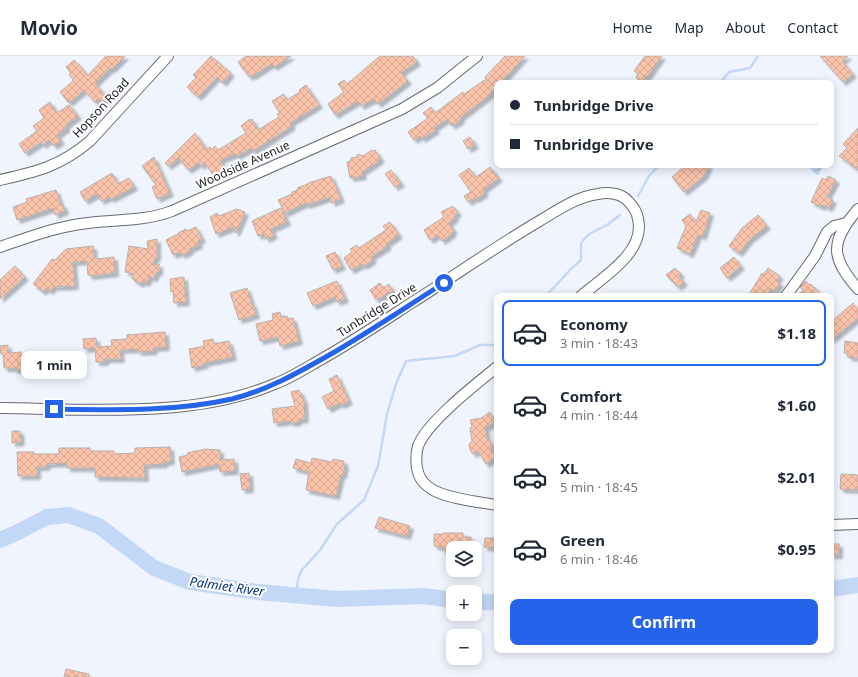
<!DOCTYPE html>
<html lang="en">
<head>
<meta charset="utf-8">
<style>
	body { margin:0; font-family:"Noto Sans",sans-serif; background:#f2f2f3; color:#1f2937; height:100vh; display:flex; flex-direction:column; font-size:15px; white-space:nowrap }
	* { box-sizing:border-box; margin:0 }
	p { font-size:13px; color:#747a83 }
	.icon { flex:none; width:22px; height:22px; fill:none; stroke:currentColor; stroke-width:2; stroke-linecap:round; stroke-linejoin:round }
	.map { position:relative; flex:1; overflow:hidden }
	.sheet { position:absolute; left:494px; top:237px; width:340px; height:360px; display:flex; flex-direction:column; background:#fff; border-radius:8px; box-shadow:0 2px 10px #0003 }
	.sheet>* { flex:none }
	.hud { position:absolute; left:494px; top:24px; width:340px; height:88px; border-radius:8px; box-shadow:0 2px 10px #0003; display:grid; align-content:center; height:88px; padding:0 16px; background:#fff }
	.controls { position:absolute; left:446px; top:485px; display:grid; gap:8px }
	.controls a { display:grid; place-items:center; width:36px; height:36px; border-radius:8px; background:#fff; box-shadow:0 2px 10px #0003; font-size:20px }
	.end { position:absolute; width:18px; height:18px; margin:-9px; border:5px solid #2563eb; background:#fff; box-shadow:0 0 0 2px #fff }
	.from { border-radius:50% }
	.bubble { position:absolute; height:28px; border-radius:8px; background:#fff; box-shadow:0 2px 10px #0003; font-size:13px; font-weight:700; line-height:28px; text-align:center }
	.hud b { display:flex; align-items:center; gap:14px; height:38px; font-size:15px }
	.hud b+b { border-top:1px solid #e0e1e3 }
	.hud i { width:10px; height:10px; background:#1f2937 }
	ul { padding:7px 0 0; list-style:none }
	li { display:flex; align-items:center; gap:12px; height:66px; margin:0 8px 6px; padding:0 8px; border:2px solid transparent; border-radius:8px }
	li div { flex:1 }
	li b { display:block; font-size:15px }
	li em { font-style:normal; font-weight:700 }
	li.current { border-color:#2563eb }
	li>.icon { width:36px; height:36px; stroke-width:1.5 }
	.cta { display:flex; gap:8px; margin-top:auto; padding:8px 16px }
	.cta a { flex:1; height:46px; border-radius:8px; background:#2563eb; color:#fff; font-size:16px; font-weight:700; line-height:46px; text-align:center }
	header { display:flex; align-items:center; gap:24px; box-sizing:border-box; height:56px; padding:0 20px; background:#fff; border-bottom:1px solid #e0e1e3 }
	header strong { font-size:19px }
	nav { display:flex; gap:22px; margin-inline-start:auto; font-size:14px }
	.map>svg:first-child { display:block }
	.water { fill:url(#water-waves) }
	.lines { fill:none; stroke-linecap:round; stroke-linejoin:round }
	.stream { stroke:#c3d8f6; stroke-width:2.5 }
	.river { stroke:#c3d8f6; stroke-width:16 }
	.building { fill:url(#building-cross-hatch); stroke:#b9afaa; filter:url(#shadow) }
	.street-casing { stroke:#676a72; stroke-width:12 }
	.street { stroke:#fff; stroke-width:10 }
	.route { stroke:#2563eb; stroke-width:5 }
	.labels { text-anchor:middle; stroke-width:4; stroke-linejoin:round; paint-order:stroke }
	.street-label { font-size:12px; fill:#1e1f22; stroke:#fff }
	.water-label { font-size:13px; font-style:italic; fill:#043575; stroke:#fff }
</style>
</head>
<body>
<header>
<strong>Movio</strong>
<nav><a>Home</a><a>Map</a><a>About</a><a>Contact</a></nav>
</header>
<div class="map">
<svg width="858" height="621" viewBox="0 0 858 621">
	<defs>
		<pattern id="water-waves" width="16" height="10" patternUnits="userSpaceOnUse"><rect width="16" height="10" fill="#c3d8f6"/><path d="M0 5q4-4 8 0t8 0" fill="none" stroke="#a7b9d3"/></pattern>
		<pattern id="building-cross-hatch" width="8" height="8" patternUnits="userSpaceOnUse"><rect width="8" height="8" fill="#fac3aa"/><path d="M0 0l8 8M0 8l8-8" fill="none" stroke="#d6a792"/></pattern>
		<filter id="shadow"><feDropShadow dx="3.5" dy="3.5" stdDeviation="1" flood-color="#0004"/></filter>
	</defs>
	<rect width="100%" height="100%" fill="#f0f4fe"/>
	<polygon class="water" points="811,109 824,109 818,119 812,115 810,111"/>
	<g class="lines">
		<g class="stream">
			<polyline points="720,27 729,16 750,12 758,0"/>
			<polyline points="638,140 649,120 659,109"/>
			<polyline points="546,240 570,214 581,204 581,187 589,178 607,169 620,159"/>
			<polyline points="296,539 298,524 301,515 320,494 337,468 364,444 378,410 387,358 396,328 406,305 455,300 480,289 497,289"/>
		</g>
		<g class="river">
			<polyline points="0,484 14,478 47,461 68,459 99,470 154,512 190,526 258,536 337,543 424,540 453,544"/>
			<polyline points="831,533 858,529"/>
			<polyline points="475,546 497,546"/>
		</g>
	</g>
	<g class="building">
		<polygon points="106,0 125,0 112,13 111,12 95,27 107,42 101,47 98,43 95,46 84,34 69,47 60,36 74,24 69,19 71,17 66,11 74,4 88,19"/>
		<polygon points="211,0 231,17 223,27 217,21 198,41 187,31 196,22 193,19"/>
		<polygon points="246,0 291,0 274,11 271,8 253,20 252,19 249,21 238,6"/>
		<polygon points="380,0 413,0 417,6 401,17 408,25 378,48 374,43 361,50 358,45 335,59 328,48 344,36 338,28 344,24 347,28"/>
		<polygon points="505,0 525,0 500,27 497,27 497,30 488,40 460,62 461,64 452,70 447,63 434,72 436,74 422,83 420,80 414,84 408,76 428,62 423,57 431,51 435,57 463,36 464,38 486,23 485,21"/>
		<polygon points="645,0 662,0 647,21 646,20 642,26 636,22 638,18 634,15"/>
		<polygon points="820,0 848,0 842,5 853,18 843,26"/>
		<polygon points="306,29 319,49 290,67 292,70 253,95 251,92 237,100 235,98 220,104 225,112 214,120 205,107 201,110 199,107 188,114 179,102 168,110 165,107 195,77 207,94 210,91 212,93 215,90 218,94 246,77 241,70 250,63 250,65 252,63 258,74 279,61 277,58 280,57 272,45 284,38 287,44 300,36 299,34"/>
		<polygon points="50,46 57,57 69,49 78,60 66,69 67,72 57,79 61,85 54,90 49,84 43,89 41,86 25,97 19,88 37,75 33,70 44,62 39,54"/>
		<polygon points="858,72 858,114 839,100 847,92 843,88"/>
		<polygon points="470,81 475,89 468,93 463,85"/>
		<polygon points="372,94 373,95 375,94 381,103 378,104 379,105 362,116 363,120 350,122 347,106 351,105 351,102 356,101 358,98 363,100"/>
		<polygon points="154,101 170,137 157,143 152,131 156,129 142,110"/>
		<polygon points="686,109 709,109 704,120 684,136 672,121"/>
		<polygon points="490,111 499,122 483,134 485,137 476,143 475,142 468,146 464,140 471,136 459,119 469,112 476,121"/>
		<polygon points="391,114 401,127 395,131 385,118"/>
		<polygon points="112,117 118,128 129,122 134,131 111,143 110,141 101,145 97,138 85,145 80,136"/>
		<polygon points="331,120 341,143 332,147 330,141 307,149 306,147 285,157 278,144 292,138 292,136 298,134 297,132 308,128 308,127"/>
		<polygon points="828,120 836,124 827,141 833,144 829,152 823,149 822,151 811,146 822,122 826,124"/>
		<polygon points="56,134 61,149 63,148 65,155 55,159 53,152 17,164 13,151 27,146 26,143"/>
		<polygon points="453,150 458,157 454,160 455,162 449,167 454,175 451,177 452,178 442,185 438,179 430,184 424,174 444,161 441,156"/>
		<polygon points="281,152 287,166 271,173 274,179 266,183 264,178 258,180 252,165"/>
		<polygon points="237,153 245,156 236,177 233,171 216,178 210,161 217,157 219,160"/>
		<polygon points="701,154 710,157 703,180 698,179 690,198 677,192 686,170 682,164 690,158 696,166"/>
		<polygon points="758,159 767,170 750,183 739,197 729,190 742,172"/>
		<polygon points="390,166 399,179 386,188 388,190 371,201 373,204 364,210 363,208 351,214 344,202 352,196 350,193 357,189 359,192 386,174 383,170"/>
		<polygon points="196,171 202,183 198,185 199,189 189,193 190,195 182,199 180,196 173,199 166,184 178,178 178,177 186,173 187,175"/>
		<polygon points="157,183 157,200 152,209 159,208 159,216 157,216 153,223 150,220 146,227 142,225 140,228 132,223 134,218 125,216 129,190 148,193 147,185"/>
		<polygon points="93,190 94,202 96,201 96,203 114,201 115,217 91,220 91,219 88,219 87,205 73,206 75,230 53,231 50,235 46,232 43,236 33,228 52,203 55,204 66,193"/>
		<polygon points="335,196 342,210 333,214 326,200"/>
		<polygon points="734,201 741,210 727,222 720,212"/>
		<polygon points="15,210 25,221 0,243 0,224"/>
		<polygon points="675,212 681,218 679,220 684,226 678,231 666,219"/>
		<polygon points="768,212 780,220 776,225 780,227 775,235 771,233 766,240 748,240 762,217 764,218"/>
		<polygon points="184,221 186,246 174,247 173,235 171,236 170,223"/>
		<polygon points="337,225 345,243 337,246 335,241 313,250 307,237"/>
		<polygon points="806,225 809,229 811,228 822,240 797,240 803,234 800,231"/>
		<polygon points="380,227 383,232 389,228 393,235 376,244 370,234"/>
		<polygon points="247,232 252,249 253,248 256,259 239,264 230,237"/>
		<polygon points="853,247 858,254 858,262 831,284 831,266"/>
		<polygon points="280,256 281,261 287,260 288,263 293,262 299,285 280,290 278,281 260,285 256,268 273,264 272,258"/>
		<polygon points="165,276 166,291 153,292 154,295 138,296 138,293 120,294 121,303 105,303 105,306 96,306 95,292 84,293 83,283 96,282 97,291 112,290 111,284 127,283 127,279"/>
		<polygon points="213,283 214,288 229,285 233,301 204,307 204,309 192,312 189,293 204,290 203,285"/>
		<polygon points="845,285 858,287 858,302 848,301 848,298 844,297"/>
		<polygon points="8,289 8,297 21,296 22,302 29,301 30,312 14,314 14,312 4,312 3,298 1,298 0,290"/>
		<polygon points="74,296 75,311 58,312 58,316 48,316 47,299"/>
		<polygon points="337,319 349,345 341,349 340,347 328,353 322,341 334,335 329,323"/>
		<polygon points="299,334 304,345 305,363 298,364 298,366 291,367 290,365 274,367 272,353 295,350 291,336"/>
		<polygon points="490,356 495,366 485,372 487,382 493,390 491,392 496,400 486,408 478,395 473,398 470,394 469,388 472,386 470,372 472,371 470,364 481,362"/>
		<polygon points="12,375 20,375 21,386 12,387"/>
		<polygon points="170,391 171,405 164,406 164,408 144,409 145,422 95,421 95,412 67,412 67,407 46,408 46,411 37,411 37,420 18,420 17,396 34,396 34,398 59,398 59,392 90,392 90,395 114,395 114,398 135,397 135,392"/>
		<polygon points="205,393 220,394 220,404 234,403 235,415 220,416 219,408 182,416 179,401 188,399 187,397"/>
		<polygon points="312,402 332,406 333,403 344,405 344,409 345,409 343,419 341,419 336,440 306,434 309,416 293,412 296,403 311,407"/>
		<polygon points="249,417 250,433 242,434 240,418"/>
		<polygon points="841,418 858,419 858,434 840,433"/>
		<polygon points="379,461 410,470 407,480 375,472"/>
		<polygon points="443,477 463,477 463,481 471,481 471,492 452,492 452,495 442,494 442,491 434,490 434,478 443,478"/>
		<polygon points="485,482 497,482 497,492 484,491"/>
		<rect x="831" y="488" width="8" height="11"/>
		<polygon points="66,613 89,618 88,621 64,621"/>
	</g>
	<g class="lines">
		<g class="street-casing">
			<g id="street">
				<path d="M 0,124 C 36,116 61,110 90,85 L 168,0"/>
				<path d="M 858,153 C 830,186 830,201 858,233"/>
				<path d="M 0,191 C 26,182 53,172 80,168 C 111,163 143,166 172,155 L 402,53 L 437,32 L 477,0"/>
				<polyline points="786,240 815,200 827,176 834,170 846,167"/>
				<path d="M 497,311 C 476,328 427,366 418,390 C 416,397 416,405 417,412 C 419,423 424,429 435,435 C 451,443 479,446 497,449"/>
				<path d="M 0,352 C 89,353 194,363 277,327 C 292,321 306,312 320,304 C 352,286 382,266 413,246 C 454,220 494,192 536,167 C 555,156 575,141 598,138 C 608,136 621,137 628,145 C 633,150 637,156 638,163 C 646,196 603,221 581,240"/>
				<polyline points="831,469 858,468"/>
			</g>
		</g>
		<use href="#street" class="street"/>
	</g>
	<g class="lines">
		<path class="route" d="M 54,353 C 113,354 174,356 232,343 C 268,334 299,316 331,298 C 369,276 406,251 444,227"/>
	</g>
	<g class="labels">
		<g class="street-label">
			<text transform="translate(101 52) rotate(-47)" y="4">Hopson Road</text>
			<text transform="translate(243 109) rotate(-24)" y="4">Woodside Avenue</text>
			<text transform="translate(377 254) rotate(-32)" y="4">Tunbridge Drive</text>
		</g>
		<g class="water-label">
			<text transform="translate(227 530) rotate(8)" y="5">Palmiet River</text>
		</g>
	</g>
</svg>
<div class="controls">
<a><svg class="icon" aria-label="layers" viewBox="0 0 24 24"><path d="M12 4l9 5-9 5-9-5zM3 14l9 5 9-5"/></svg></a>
<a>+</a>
<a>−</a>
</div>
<i class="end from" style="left:444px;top:227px"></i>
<i class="end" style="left:54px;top:353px"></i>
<div class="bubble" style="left:21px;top:295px;width:66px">1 min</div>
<div class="hud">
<b><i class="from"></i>Tunbridge Drive</b>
<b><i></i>Tunbridge Drive</b>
</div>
<section class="sheet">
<ul>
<li class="current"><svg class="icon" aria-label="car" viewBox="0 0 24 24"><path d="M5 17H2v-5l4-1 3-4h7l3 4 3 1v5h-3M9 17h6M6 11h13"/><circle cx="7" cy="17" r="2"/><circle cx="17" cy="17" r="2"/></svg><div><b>Economy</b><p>3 min · 18:43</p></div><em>$1.18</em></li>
<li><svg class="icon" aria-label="car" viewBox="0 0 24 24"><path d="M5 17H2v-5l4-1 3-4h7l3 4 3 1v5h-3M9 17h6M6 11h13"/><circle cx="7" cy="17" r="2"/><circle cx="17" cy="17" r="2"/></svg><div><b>Comfort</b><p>4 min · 18:44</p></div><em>$1.60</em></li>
<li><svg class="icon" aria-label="car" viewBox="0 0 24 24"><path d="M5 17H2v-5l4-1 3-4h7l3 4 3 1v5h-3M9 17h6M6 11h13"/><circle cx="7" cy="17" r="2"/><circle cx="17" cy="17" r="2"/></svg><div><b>XL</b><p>5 min · 18:45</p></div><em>$2.01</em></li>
<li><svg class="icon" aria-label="car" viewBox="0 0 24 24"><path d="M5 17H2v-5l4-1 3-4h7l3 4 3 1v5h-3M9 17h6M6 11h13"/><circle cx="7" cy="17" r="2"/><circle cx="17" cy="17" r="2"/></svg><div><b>Green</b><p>6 min · 18:46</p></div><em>$0.95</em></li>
</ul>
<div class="cta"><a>Confirm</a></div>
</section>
</div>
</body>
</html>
